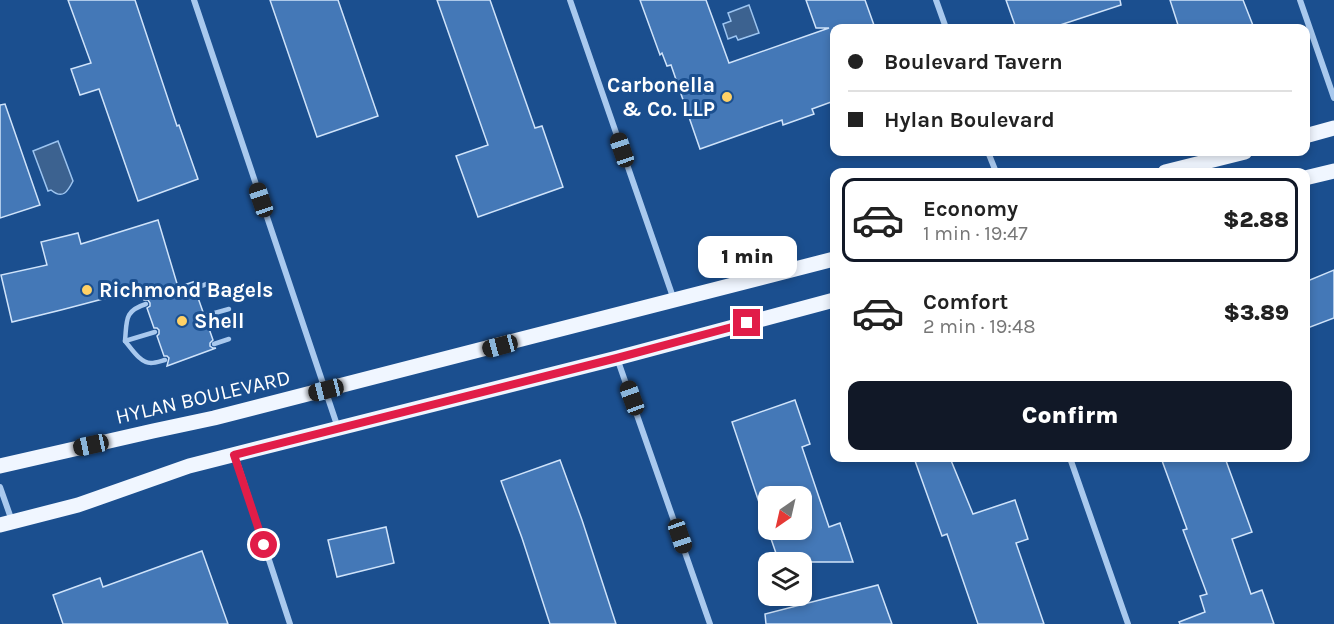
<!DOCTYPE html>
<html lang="en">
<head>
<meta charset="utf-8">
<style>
	body { margin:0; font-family:Karla,sans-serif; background:#f2f2f2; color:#222; height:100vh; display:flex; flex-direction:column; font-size:22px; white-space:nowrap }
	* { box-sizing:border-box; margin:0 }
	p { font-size:20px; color:#767676 }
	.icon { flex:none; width:33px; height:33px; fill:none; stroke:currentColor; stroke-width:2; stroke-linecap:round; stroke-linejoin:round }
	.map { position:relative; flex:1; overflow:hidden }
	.drawer { position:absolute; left:830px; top:168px; width:480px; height:294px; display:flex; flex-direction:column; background:#fff; border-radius:12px; box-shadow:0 3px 9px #0003 }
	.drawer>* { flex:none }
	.top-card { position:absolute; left:830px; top:24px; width:480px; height:132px; border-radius:12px; box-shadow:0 3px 9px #0003; display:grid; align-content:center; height:132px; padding:0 18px; background:#fff }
	.needle { width:39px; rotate:214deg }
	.buttons { position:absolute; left:758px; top:486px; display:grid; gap:12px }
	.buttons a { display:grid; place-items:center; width:54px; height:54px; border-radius:12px; background:#fff; box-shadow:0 3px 9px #0003; font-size:30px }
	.end { position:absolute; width:27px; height:27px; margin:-14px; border:8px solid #e11d48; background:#fff; box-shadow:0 0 0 3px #fff }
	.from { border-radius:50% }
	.bubble { position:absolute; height:42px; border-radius:12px; background:#fff; box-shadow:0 3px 9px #0003; font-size:20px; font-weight:800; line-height:42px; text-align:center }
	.car { position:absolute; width:18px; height:36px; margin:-18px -9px; border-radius:8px; box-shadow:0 0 4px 2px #0007; background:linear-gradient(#222 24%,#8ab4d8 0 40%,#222 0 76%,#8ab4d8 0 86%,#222 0) }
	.top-card b { display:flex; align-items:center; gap:21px; height:57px; font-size:22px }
	.top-card b+b { border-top:2px solid #e0e0e0 }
	.top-card i { width:15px; height:15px; background:#222 }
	ul { padding:10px 0 0; list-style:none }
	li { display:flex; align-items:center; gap:18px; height:84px; margin:0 12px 9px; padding:0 6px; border:3px solid transparent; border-radius:12px }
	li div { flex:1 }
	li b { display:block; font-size:22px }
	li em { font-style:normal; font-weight:800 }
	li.active { border-color:#111827 }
	li>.icon { width:54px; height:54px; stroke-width:1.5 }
	.cta { display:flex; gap:12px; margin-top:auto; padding:12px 18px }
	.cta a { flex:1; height:69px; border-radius:12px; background:#111827; color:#fff; font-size:24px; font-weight:800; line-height:69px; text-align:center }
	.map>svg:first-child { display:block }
	.water { fill:#3c6290; stroke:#9cc4f0; stroke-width:1.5 }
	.building { fill:#4478b7; stroke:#cfe3fa; stroke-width:1.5 }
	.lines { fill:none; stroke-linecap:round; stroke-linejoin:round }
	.lane { stroke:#a9c9ee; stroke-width:4.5 }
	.street { stroke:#a9c9ee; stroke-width:6 }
	.primary { stroke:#f0f6ff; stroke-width:15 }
	.route { stroke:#e11d48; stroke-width:8 }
	.poi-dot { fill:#ffd166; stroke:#1b4f8f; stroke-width:2 }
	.labels { text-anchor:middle; stroke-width:6; stroke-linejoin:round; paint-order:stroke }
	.poi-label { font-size:21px; font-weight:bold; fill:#fff; stroke:#1b4f8f; text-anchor:start }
	.street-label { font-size:21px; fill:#fff; stroke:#1b4f8f }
</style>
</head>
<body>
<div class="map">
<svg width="1334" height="624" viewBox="0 0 1334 624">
	<rect width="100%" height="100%" fill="#1b4f8f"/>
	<g class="water">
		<polygon points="749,5 759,33 738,40 736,36 728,39 723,24 731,21 728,13"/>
		<path d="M 58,141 L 73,181 C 68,191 63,200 51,190 L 48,191 L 33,151 Z"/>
	</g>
	<g class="building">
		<polygon points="68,0 135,0 177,126 179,125 198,179 138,201 99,89 80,95 71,69 91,63"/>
		<polygon points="270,0 338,0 378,116 317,137"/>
		<polygon points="437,0 490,0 535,128 542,126 563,187 478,217 456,156 488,145"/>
		<polygon points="640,0 706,0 729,63 829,28 816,28 806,0 865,0 875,28 834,28 834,101 812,109 814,114 783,125 782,120 700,149 671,65 667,66 662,53 660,55"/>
		<polygon points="1006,0 1120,0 1121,5 1051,28 1016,28"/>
		<polygon points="1170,0 1243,0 1254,28 1179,28"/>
		<polygon points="5,104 40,205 0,218 0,105"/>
		<polygon points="158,220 178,287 193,282 191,290 196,292 203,312 200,314 200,318 202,320 206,320 213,340 210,343 210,346 213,348 216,348 167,366 169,358 167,356 164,356 157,336 159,334 159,330 157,328 154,328 147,308 150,306 150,303 148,300 144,300 141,289 61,310 12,322 1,275 47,265 41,242 78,233 81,244"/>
		<polygon points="1334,270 1334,318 1305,329 1305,282"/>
		<polygon points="795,400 810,444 802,447 829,527 840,523 853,562 779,562 768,530 801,530 801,496 768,496 768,529 732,422"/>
		<polygon points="914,458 950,458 973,514 1015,500 1028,539 1016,543 1044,624 978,624 947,534 942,536"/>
		<polygon points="1161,458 1225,458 1252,532 1232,539 1251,594 1262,590 1274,624 1180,624 1179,622 1205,612 1200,596 1207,594 1183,530 1187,529"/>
		<polygon points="560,460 582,520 616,624 550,624 522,538 501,481"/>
		<polygon points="386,527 394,563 337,577 328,540"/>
		<polygon points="202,551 228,624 63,624 53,595 100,578 103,587"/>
		<polygon points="878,585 892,624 766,624 765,614"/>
	</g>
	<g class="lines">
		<g class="lane">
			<polyline points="195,288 210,283"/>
			<path d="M 146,304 C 124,311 127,320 125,341 C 131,348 140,363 151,363 C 155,363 161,361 165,360"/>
			<polyline points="204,316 229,309"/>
			<polyline points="125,341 155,332"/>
			<polyline points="214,344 229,339"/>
		</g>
		<g class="street">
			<polyline points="194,0 338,428"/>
			<polyline points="570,0 674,300"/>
			<polyline points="936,0 946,28"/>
			<polyline points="1300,0 1334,98"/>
			<polyline points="988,152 996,172"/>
			<polyline points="617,358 710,624"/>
			<polyline points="235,456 290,624"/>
			<polyline points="1070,458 1128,624"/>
			<polyline points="0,487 12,521"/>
		</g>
		<g class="primary">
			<polyline points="1305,136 1334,128"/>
			<polyline points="1165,172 1245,152"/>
			<polyline points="1305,178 1334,171"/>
			<polyline points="0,466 153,431 214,418 834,259"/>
			<polyline points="0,525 78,505 189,466 617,358 834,300"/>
		</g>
	</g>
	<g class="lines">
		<polyline class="route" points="264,545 234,455 617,358 747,323"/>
	</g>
	<g class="poi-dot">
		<circle cx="727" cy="97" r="6"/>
		<circle cx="87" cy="290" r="6"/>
		<circle cx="182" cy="321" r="6"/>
	</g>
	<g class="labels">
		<g class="poi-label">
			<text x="715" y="92" text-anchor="end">Carbonella<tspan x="715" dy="24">&amp; Co. LLP</tspan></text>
			<text x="99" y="297">Richmond Bagels</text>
			<text x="194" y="328">Shell</text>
		</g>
		<g class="street-label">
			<text transform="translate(203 397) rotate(-13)" y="7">HYLAN BOULEVARD</text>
		</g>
	</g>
</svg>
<div class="buttons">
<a><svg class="needle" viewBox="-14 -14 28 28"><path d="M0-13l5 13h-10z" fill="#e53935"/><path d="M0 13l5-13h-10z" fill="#767676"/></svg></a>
<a><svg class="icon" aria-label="layers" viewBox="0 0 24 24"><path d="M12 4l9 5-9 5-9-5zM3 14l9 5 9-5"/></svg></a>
</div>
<i class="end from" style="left:264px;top:545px"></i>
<i class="end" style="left:747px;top:323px"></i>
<div class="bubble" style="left:698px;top:236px;width:99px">1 min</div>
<i class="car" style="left:622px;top:150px;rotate:341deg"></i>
<i class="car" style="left:261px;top:200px;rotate:341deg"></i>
<i class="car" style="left:500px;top:346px;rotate:255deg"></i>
<i class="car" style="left:326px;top:390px;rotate:256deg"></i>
<i class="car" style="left:632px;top:398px;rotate:340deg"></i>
<i class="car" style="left:91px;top:445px;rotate:258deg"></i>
<i class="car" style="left:680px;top:536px;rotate:161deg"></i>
<div class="top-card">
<b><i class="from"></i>Boulevard Tavern</b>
<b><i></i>Hylan Boulevard</b>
</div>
<section class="drawer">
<ul>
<li class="active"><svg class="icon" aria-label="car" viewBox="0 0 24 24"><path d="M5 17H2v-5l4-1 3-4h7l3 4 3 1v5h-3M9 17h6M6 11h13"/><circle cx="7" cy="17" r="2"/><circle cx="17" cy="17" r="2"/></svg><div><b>Economy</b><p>1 min · 19:47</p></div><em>$2.88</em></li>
<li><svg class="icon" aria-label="car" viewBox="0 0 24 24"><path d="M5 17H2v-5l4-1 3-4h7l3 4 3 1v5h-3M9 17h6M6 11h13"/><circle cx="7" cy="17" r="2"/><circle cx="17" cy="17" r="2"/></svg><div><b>Comfort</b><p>2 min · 19:48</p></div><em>$3.89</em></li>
</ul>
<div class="cta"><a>Confirm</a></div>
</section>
</div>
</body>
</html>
